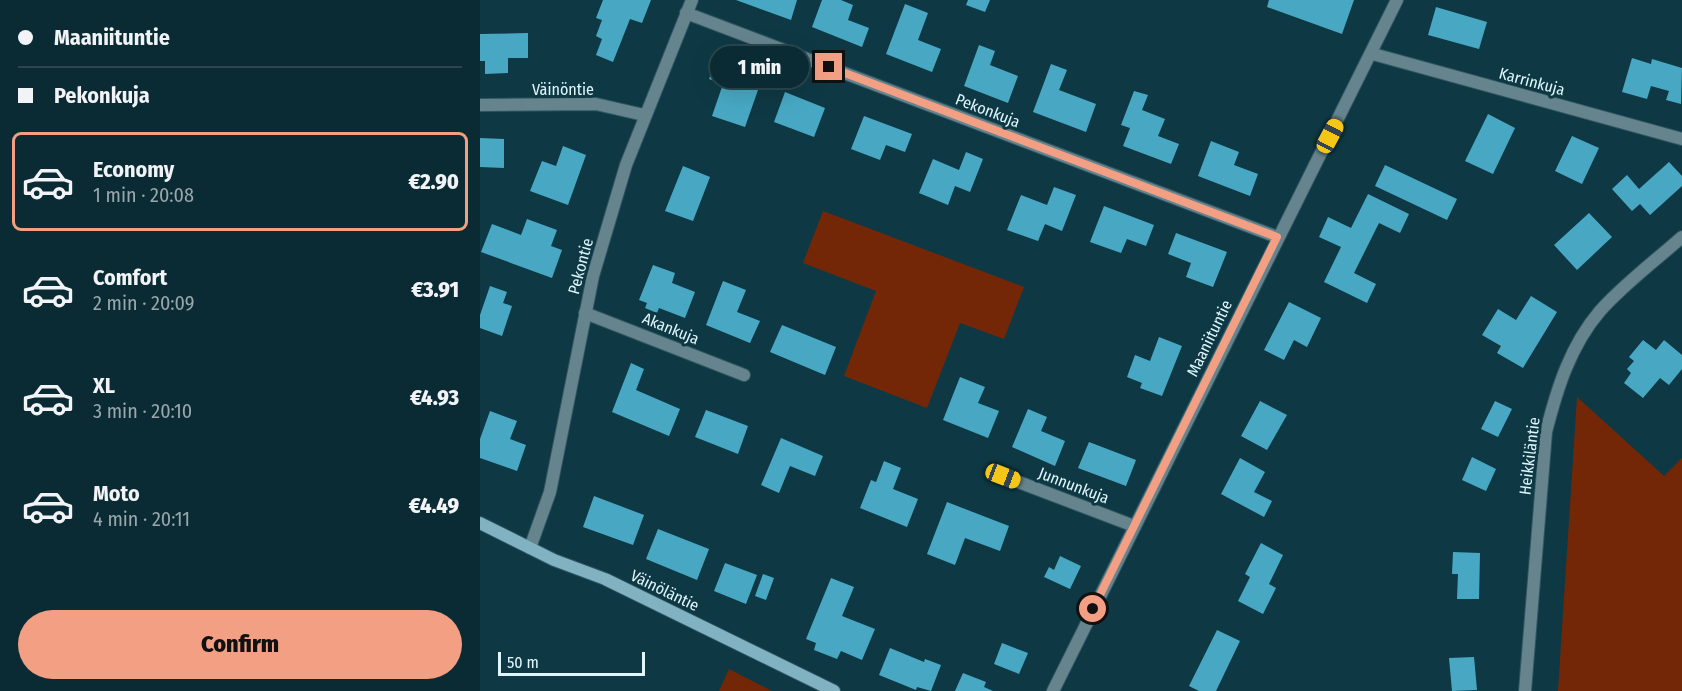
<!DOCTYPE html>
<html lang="en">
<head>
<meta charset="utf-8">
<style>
	body { margin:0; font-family:"Fira Sans Condensed",sans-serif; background:#13333b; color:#f1f3f6; height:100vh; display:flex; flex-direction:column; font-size:22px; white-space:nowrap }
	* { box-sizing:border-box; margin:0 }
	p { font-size:20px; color:#99a7ac }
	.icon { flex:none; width:33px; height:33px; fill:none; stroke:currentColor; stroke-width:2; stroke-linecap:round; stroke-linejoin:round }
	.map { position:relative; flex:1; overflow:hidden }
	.panel { display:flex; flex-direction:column; background:#0a2b33; width:480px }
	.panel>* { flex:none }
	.top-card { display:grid; align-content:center; height:132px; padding:0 18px; background:#0a2b33 }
	.scale { position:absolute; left:18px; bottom:15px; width:147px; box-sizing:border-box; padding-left:6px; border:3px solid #e0f6fd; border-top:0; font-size:16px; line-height:21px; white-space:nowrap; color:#e0f6fd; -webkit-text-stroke:4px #0e3944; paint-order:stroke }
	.end { position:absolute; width:27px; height:27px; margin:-14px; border:8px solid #f39f83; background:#111; box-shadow:0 0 0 3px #111 }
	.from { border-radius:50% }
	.bubble { position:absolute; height:42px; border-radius:21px; background:#0a2b33; box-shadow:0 6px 24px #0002,0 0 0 2px #2a474e; font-size:20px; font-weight:800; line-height:42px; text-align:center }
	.car { position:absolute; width:18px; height:36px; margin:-18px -9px; border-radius:8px; box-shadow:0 0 4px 2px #0007; background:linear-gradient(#f5c518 24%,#345 0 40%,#f5c518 0 76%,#345 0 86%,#f5c518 0) }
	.top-card b { display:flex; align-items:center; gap:21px; height:57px; font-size:22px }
	.top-card b+b { border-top:2px solid #2a474e }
	.top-card i { width:15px; height:15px; background:#f1f3f6 }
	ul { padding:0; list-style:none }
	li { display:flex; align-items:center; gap:18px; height:99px; margin:0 12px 9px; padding:0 6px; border:3px solid transparent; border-radius:9px }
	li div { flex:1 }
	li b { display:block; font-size:22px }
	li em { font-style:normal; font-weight:800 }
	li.active { border-color:#f39f83 }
	li>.icon { width:54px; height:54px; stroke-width:1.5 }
	.cta { display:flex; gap:12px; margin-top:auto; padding:12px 18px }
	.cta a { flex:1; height:69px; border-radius:36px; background:#f39f83; color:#111; font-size:24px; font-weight:800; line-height:69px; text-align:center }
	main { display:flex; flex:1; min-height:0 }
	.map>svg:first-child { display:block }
	.green { fill:#742707 }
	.building { fill:#48a8c4 }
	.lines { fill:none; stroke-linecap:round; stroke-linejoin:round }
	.street-casing { stroke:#305762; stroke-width:14 }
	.secondary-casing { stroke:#305762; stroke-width:14 }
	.street { stroke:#66848e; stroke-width:12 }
	.secondary { stroke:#81b2c1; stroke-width:12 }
	.route { stroke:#f39f83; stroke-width:8 }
	.labels { text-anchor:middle; stroke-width:6; stroke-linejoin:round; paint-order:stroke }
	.street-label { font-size:16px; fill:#e0f6fd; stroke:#0e3944 }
</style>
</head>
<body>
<main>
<section class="panel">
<div class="top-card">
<b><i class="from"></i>Maaniituntie</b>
<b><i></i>Pekonkuja</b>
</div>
<ul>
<li class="active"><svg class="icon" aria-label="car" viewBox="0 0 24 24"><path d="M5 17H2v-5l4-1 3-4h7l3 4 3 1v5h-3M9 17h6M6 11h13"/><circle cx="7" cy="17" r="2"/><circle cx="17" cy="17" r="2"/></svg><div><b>Economy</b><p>1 min · 20:08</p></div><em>€2.90</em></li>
<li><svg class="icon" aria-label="car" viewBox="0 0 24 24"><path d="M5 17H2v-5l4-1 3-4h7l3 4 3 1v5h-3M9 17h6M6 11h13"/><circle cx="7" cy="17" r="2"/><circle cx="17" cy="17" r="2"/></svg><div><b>Comfort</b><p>2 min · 20:09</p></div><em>€3.91</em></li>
<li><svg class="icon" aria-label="car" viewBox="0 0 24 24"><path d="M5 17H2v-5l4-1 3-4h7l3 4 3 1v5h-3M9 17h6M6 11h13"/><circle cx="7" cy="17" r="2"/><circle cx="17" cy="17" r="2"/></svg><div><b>XL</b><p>3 min · 20:10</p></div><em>€4.93</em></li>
<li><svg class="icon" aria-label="car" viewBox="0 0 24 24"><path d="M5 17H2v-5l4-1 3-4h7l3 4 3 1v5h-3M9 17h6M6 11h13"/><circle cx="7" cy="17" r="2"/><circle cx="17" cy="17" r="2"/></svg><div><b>Moto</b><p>4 min · 20:11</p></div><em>€4.49</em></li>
</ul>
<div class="cta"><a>Confirm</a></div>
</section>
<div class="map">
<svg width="1202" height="691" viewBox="0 0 1202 691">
	<rect width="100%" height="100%" fill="#0e3944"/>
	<g class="green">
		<polygon points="343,211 544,287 524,339 480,323 447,408 364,376 396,291 323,263"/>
		<polygon points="1097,397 1184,476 1202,458 1202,691 1078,691"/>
		<polygon points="249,669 292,691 239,691"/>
	</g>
	<g class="building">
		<polygon points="123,0 171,0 162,23 150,19 133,62 116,55 122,39 116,36 122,20 116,18"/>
		<polygon points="256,0 317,0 311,20"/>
		<polygon points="342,0 361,0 373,5 368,20 389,28 382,47 332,27"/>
		<polygon points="488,0 510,0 505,12 486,5"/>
		<polygon points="789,0 874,0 862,34 787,7"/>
		<polygon points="425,4 448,13 438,40 461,49 452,72 406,54"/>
		<polygon points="956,7 1007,22 999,49 948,35"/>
		<polygon points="48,33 48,58 28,58 28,73 5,74 5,61 0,61 0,34"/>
		<polygon points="499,45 515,51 510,65 538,76 528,103 484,86"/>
		<polygon points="237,57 254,63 248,79 278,90 265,127 232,116 243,84 229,79"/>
		<polygon points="1152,58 1171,64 1172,59 1202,68 1201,104 1186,100 1189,91 1171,86 1167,99 1142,92"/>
		<polygon points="571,64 587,70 579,90 616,104 606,132 553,112"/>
		<polygon points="654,91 668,95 662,110 685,119 678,136 699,144 691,164 643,146 650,128 641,125"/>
		<polygon points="305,92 345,108 334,137 294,122"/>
		<polygon points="1008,114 1035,128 1013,174 985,161"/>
		<polygon points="384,116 432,134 425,152 406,145 400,160 371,149"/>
		<polygon points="1092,136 1119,148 1102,184 1075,171"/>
		<polygon points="0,138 24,139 24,168 0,167"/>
		<polygon points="731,141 759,152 754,165 778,174 770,196 718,176"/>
		<polygon points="83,146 106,155 88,205 50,191 62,161 76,166"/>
		<polygon points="486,152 503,159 490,192 475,186 468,205 439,193 453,159 479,170"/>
		<polygon points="1189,162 1202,176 1202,186 1170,215 1160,204 1152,211 1132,189 1147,175 1159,189"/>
		<polygon points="905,165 977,199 967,220 895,186"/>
		<polygon points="203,166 230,177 213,221 185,211"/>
		<polygon points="574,187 596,195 582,231 565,224 558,241 527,230 541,195 567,205"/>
		<polygon points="888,194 929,214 920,233 899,223 874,273 896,284 887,303 844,282 861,247 839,237 848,217 871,228"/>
		<polygon points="624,206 674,225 666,246 647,239 641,253 610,242"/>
		<polygon points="1109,213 1132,237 1097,270 1074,245"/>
		<polygon points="47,219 77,230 71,246 82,250 72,278 1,252 12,224 41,235"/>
		<polygon points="696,233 747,252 733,287 706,277 711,263 688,254"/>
		<polygon points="173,265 195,273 192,283 215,292 205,318 179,308 177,313 165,308 167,303 159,300"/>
		<polygon points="243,281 266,290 257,312 280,321 270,343 226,325"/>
		<polygon points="10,286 27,292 23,303 32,306 22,336 0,328 0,315"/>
		<polygon points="1051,296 1077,312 1043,368 1017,353 1021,346 1002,335 1018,309 1036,320"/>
		<polygon points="809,302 841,318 827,347 814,340 804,360 784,350"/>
		<polygon points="302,325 356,347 345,375 290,352"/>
		<polygon points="679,337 702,346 682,396 660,388 662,383 647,377 655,355 670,361"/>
		<polygon points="1163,340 1176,350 1184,340 1202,355 1202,369 1189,385 1180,378 1163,398 1144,383 1151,373 1147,369 1154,361 1149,357"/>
		<polygon points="151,363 164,369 156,390 200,409 189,436 132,412"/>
		<polygon points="480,377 505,387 498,403 519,411 508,438 463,420"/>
		<polygon points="780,401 807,415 787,450 761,436"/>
		<polygon points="1015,401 1032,409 1018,437 1001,429"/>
		<polygon points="548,409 567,417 561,431 585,441 575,466 532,447"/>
		<polygon points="226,410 268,426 258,454 215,437"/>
		<polygon points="10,411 37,421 30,439 46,445 37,471 0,458 0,439"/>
		<polygon points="301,438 343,456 335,476 310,466 299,493 281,485"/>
		<polygon points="609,442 656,460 646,486 598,468"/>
		<polygon points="992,457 1016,469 1006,491 982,480"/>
		<polygon points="760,458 785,472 774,492 792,501 784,517 741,494"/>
		<polygon points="404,461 421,468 413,489 438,499 427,527 380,508 391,480 396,482"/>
		<polygon points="114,496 164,515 153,545 103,527"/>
		<polygon points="467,502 529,526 520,551 485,538 475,565 447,554"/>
		<polygon points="178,529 229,549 217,580 166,559"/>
		<polygon points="781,543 803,555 789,584 796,588 783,614 758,601 770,577 765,574"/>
		<polygon points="973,552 1000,553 999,599 977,599 978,574 972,574"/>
		<polygon points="580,556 601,566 590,589 564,577 569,567 574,570"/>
		<polygon points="245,563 277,575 266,604 234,591"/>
		<polygon points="283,574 294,578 286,600 275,596"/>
		<polygon points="351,578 374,587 362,616 395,629 382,660 361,651 357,659 334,650 336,643 326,639"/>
		<polygon points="737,630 760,641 736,691 719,691 709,686"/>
		<polygon points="522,643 548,653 539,674 514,664"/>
		<polygon points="410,648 444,662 445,659 461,665 451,691 437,687 436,690 399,675"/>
		<polygon points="994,657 997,690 972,691 969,658"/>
		<polygon points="483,673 506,682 504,687 513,691 475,691"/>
	</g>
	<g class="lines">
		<g class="street-casing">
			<g id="street">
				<polyline points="206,13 797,237"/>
				<polyline points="893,54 1202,139"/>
				<polyline points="0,105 116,104 164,115"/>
				<polyline points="105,313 264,375"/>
				<polyline points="523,476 654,526"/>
				<polyline points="50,548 70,492 113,276 146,165 212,0"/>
				<polyline points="573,691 917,0"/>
				<path d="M 1045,691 L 1066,432 C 1077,389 1090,346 1120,311 C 1144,284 1175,261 1202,237"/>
			</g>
		</g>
		<g class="secondary-casing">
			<polyline id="secondary" points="0,523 74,560 125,579 354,691"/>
		</g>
		<use href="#street" class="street"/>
		<use href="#secondary" class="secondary"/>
	</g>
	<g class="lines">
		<polyline class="route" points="349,67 797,237 613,609"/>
	</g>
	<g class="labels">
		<g class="street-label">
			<text transform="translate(1052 81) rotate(15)" y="6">Karrinkuja</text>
			<text x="83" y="95">Väinöntie</text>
			<text transform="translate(508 110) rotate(21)" y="6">Pekonkuja</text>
			<text transform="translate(100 266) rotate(-75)" y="6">Pekontie</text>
			<text transform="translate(191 328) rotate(22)" y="6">Akankuja</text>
			<text transform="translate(729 338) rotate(-64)" y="6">Maaniituntie</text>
			<text transform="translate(1049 456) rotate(-83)" y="6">Heikkiläntie</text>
			<text transform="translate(594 485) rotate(21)" y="6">Junnunkuja</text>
			<text transform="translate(185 590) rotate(26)" y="6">Väinöläntie</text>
		</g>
	</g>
</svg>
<div class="scale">50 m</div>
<i class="end from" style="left:613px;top:609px"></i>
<i class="end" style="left:349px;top:67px"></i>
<div class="bubble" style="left:230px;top:46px;width:99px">1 min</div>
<i class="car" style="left:850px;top:136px;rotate:28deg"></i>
<i class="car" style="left:523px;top:476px;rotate:111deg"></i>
</div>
</main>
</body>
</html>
